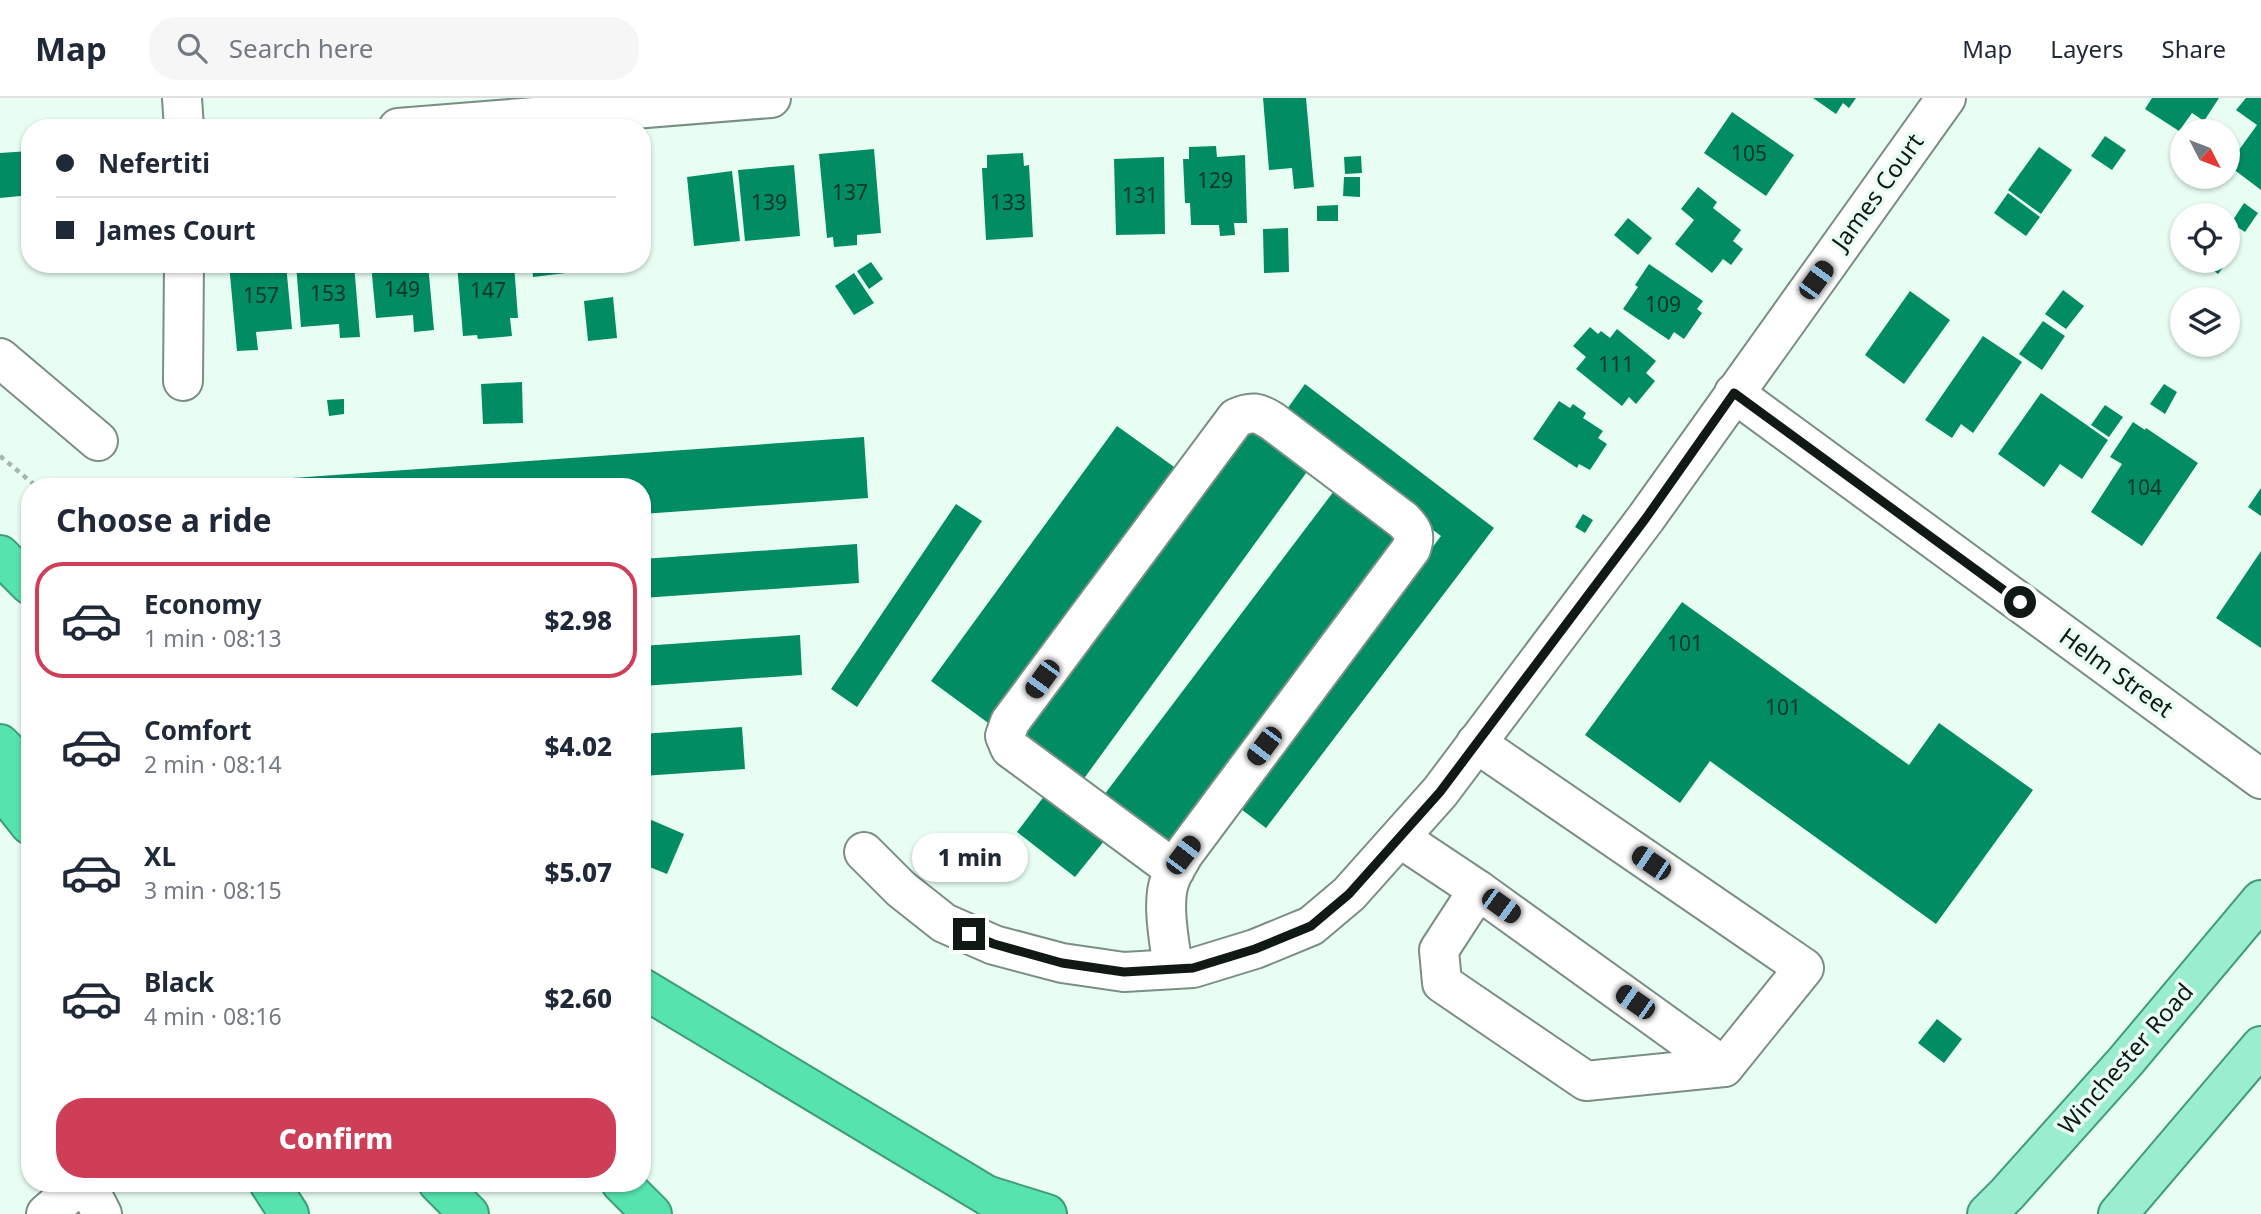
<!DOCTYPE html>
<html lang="en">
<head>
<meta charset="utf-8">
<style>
	body { margin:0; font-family:"Noto Sans",sans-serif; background:#f6f6f7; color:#1f2937; height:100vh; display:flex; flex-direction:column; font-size:26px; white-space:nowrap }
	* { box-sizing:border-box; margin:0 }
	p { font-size:23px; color:#747a83 }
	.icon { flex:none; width:38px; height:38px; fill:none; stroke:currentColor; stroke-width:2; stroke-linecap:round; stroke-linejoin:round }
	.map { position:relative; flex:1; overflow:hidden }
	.drawer { position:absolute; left:21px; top:380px; width:630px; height:714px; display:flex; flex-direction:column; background:#fff; border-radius:28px; box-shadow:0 2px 5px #0004 }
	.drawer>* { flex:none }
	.guide { position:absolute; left:21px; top:21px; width:630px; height:154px; border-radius:28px; box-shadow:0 2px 5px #0004; display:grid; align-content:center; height:154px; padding:0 35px; background:#fff }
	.needle { width:46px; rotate:132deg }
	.fabs { position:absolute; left:2170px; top:21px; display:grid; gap:14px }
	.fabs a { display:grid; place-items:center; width:70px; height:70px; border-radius:50%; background:#fff; box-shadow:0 2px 5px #0004; font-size:35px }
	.end { position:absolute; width:32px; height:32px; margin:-16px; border:9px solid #111915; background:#fff; box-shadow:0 0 0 4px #fff }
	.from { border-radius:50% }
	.bubble { position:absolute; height:49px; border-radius:24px; background:#fff; box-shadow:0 2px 5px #0004; font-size:23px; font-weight:800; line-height:49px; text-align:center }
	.car { position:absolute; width:21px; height:42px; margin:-21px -10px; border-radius:9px; box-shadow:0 0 5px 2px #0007; background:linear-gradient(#222 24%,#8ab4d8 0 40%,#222 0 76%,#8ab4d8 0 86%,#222 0) }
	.guide b { display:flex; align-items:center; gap:24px; height:66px; font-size:26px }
	.guide b+b { border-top:2px solid #e0e1e3 }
	.guide i { width:18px; height:18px; background:#1f2937 }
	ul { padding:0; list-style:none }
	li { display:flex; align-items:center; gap:21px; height:116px; margin:0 14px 10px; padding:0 21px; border:4px solid transparent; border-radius:28px }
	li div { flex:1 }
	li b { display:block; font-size:26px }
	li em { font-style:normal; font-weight:800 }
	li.on { border-color:#ce3e57 }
	li>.icon { width:63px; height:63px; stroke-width:1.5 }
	h2 { padding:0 35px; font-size:32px; line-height:84px }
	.button { display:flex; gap:14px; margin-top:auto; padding:14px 35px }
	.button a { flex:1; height:80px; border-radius:28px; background:#ce3e57; color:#fff; font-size:28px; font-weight:800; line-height:80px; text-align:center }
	header { display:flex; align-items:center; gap:42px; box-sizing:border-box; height:98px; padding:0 35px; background:#fff; border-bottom:2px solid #e0e1e3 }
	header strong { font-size:33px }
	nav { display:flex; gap:38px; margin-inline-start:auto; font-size:24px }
	.search { width:490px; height:63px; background:#f6f6f7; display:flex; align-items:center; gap:18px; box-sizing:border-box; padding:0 24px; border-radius:28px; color:#747a83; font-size:26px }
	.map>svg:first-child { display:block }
	.building { fill:#018c64 }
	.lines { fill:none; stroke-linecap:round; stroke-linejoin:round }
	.minor-casing { stroke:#7a8e84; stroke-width:42 }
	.major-casing { stroke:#3e9c78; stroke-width:42 }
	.highway-casing { stroke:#3e9c78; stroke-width:42 }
	.path { stroke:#a5b6ad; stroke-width:4.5; stroke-dasharray:5 5; stroke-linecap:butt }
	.minor { stroke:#fff; stroke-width:38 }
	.major { stroke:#9aeece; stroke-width:38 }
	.highway { stroke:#56e3ae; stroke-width:38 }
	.route { stroke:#111915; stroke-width:9 }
	.labels { text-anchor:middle; stroke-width:7; stroke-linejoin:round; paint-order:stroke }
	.number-label { font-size:21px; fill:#0d3629 }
	.street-label { font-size:24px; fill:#111915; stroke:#e8fef3 }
</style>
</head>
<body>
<header>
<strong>Map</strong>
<div class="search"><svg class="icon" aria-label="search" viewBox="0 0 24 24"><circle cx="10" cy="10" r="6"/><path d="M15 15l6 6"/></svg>Search here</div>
<nav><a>Map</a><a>Layers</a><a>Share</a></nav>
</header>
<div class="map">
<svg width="2261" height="1116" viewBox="0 0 2261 1116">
	<rect width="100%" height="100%" fill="#e8fef3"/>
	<g class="building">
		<polygon points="1263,0 1306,0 1314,89 1294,91 1292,70 1269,72"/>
		<polygon points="1813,0 1856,0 1849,10 1843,5 1836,16"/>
		<polygon points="2152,0 2219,0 2204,23 2192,15 2179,33 2145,11"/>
		<polygon points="2246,0 2261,0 2261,92 2228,67 2257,27 2236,12"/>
		<polygon points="1732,14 1794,57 1766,98 1704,55"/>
		<polygon points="2105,38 2126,52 2112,72 2091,58"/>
		<polygon points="1216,48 1217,59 1245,57 1247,125 1234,125 1235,137 1220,138 1219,127 1191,127 1190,105 1185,105 1183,61 1189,61 1189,49"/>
		<polygon points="2039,49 2072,72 2041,116 2008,92"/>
		<polygon points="874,51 881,135 857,137 857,147 834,149 833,139 827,140 819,56"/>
		<polygon points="30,53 30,97 0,100 0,55"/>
		<polygon points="1023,55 1024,68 1029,67 1033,139 986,142 982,70 987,70 987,57"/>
		<polygon points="1361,58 1362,75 1345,76 1344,59"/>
		<polygon points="1164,59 1165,136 1116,137 1114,61"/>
		<polygon points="794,67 800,138 745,143 738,72"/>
		<polygon points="732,73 740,143 694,148 687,79"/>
		<polygon points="1344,79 1360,79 1360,99 1343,98"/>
		<polygon points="1698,89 1717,104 1713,110 1741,132 1733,143 1743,151 1731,167 1723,161 1712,175 1675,146 1694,122 1681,111"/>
		<polygon points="2008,95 2040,119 2026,138 1994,115"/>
		<polygon points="2244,105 2258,115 2245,134 2231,125"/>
		<polygon points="1338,107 1338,123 1317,123 1317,108"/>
		<polygon points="1628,120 1652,140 1638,157 1614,137"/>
		<polygon points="1288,130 1289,174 1264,175 1263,131"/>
		<polygon points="2211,163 2228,163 2218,176 2207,167"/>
		<polygon points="871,164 883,181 869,191 857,173"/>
		<polygon points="229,166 286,166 292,231 256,234 258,252 237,253"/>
		<polygon points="296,166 354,166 360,239 340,240 339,226 301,229"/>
		<polygon points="371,166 428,166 434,232 414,234 413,217 376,220"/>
		<polygon points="457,166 514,166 518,220 510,220 512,238 478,241 477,237 463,238"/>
		<polygon points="532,166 581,166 582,173 533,179"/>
		<polygon points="1649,166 1703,203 1697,211 1702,215 1684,241 1674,234 1669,242 1623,211 1638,189 1635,187"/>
		<polygon points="854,175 874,205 854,217 835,188"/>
		<polygon points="2063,192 2084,208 2066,231 2045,216"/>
		<polygon points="1910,193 1950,222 1904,286 1865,257"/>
		<polygon points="613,199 617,240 588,243 584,203"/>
		<polygon points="2043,223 2065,238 2042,272 2019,256"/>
		<polygon points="1590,229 1598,236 1601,233 1610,240 1617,231 1656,263 1646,275 1655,283 1636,306 1629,299 1622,308 1576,271 1586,259 1573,248"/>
		<polygon points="1983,238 2022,264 1973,335 1961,326 1952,340 1925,322"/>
		<polygon points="522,284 523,325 483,326 481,286"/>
		<polygon points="1305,286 1494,430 1266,730 1237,708 1441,438 1282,318"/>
		<polygon points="2164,286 2177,294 2165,316 2150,306"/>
		<polygon points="2041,295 2108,342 2082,381 2060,366 2044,389 1998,356"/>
		<polygon points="344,301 344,316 329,318 327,302"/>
		<polygon points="1559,303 1570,310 1573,306 1586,315 1583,320 1603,333 1598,340 1607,346 1590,372 1579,366 1577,370 1533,341"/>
		<polygon points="2105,307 2123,319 2109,339 2091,327"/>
		<polygon points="2133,324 2145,332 2146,330 2198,365 2142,448 2091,414 2122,366 2110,359"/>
		<polygon points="1249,327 1309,371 1080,686 1020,643"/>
		<polygon points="1117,328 1177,371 991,627 931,583"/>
		<polygon points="864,339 868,400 642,416 642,388 209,388 209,386"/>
		<polygon points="2261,390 2261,418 2248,409"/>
		<polygon points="1334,393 1398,441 1165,749 1101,701"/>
		<polygon points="956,406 982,423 857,609 831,591"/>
		<polygon points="1583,416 1593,422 1585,435 1575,429"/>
		<polygon points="857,446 859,485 642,500 642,461"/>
		<polygon points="2261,453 2261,550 2216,520"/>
		<polygon points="1682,504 1909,667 1939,625 2033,692 1936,826 1710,663 1680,705 1585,637"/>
		<polygon points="800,537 802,577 642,588 642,548"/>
		<polygon points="742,629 745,671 642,678 642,636"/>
		<polygon points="1045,697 1104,743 1075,779 1017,734"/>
		<polygon points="642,718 684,736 667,776 642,766"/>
		<polygon points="1937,921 1962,941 1944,965 1918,945"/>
	</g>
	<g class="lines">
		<g class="minor-casing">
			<g id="minor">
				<polyline points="182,0 184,30"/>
				<polyline points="398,30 771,0"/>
				<polyline points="0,260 98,343"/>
				<polyline points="183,283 184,166"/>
				<polyline points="1734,295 2261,681"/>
				<polyline points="1400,740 1478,792 1439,852 1442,885 1586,983 1724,969 1804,870 1476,645"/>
				<polyline points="864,754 901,791 944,825 994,847 1062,865 1124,874 1193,870 1255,851 1311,828 1349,796 1440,694 1646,420 1946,0"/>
				<polyline points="1478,792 1724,969"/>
				<path d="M 1173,871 C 1170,846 1161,805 1170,782 C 1173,773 1179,765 1183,757 L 1411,451 C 1416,437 1413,432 1403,422 L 1272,323 C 1258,314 1251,313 1236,320 L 1010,624 L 1005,638 L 1010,650 L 1175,772"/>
				<polyline points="86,1085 102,1116"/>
				<polyline points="46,1116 82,1085"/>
			</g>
		</g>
		<g class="major-casing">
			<g id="major">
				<polyline points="1987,1116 2007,1096 2125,964 2261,802"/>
				<polyline points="2118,1116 2261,948"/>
			</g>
		</g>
		<g class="highway-casing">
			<g id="highway">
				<polyline points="0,457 30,487"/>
				<polyline points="0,646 30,676"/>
				<polyline points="0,689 30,727"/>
				<polyline points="642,890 988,1098 1011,1116"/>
				<polyline points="269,1085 289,1116"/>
				<polyline points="438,1085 469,1116"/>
				<polyline points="621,1085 652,1116"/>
				<polyline points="989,1098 1047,1116"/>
			</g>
		</g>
		<polyline class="path" points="0,358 36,388"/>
		<use href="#minor" class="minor"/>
		<use href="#major" class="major"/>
		<use href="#highway" class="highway"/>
	</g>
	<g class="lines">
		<polyline class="route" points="969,836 994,846 1062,865 1124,874 1193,870 1255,851 1311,828 1349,796 1440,694 1646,420 1734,295 2020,504"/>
	</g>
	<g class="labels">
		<g class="number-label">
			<text x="1749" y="63">105</text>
			<text x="1215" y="90">129</text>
			<text x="850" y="102">137</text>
			<text x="1140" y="105">131</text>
			<text x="769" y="112">139</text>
			<text x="1008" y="112">133</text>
			<text x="402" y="199">149</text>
			<text x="488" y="200">147</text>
			<text x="328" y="203">153</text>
			<text x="261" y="205">157</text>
			<text x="1663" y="214">109</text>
			<text x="1616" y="274">111</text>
			<text x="2144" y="397">104</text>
			<text x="1685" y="553">101</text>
			<text x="1783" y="617">101</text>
		</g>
		<g class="street-label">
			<text transform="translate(1878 94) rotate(-54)" y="8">James Court</text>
			<text transform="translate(2116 575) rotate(36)" y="8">Helm Street</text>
			<text transform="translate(2126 961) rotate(-49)" y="8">Winchester Road</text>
		</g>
	</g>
</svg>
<div class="fabs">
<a><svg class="needle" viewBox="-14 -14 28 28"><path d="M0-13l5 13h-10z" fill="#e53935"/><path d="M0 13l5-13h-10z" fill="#747a83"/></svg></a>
<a><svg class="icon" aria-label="locate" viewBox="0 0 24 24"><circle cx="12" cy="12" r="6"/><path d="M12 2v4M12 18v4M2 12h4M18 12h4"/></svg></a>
<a><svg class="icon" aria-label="layers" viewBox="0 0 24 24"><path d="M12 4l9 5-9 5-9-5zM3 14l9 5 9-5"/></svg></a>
</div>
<i class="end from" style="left:2020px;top:504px"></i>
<i class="end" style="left:969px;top:836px"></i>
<div class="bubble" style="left:912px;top:735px;width:116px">1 min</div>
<i class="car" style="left:1816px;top:182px;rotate:36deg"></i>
<i class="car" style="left:1042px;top:581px;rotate:216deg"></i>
<i class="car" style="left:1264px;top:648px;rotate:217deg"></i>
<i class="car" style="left:1183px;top:757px;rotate:37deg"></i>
<i class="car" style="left:1651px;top:765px;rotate:304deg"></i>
<i class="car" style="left:1501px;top:808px;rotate:126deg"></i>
<i class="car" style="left:1635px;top:904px;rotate:305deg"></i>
<div class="guide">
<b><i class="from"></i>Nefertiti</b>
<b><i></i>James Court</b>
</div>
<section class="drawer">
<h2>Choose a ride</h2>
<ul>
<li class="on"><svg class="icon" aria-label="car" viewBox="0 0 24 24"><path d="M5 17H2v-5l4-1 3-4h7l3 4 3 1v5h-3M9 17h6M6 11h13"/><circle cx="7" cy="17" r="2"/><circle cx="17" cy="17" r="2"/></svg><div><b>Economy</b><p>1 min · 08:13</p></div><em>$2.98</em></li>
<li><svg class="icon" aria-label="car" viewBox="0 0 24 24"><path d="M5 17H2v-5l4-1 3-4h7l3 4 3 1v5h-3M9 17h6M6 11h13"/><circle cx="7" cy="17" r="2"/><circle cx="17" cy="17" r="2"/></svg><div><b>Comfort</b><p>2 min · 08:14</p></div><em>$4.02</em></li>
<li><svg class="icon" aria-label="car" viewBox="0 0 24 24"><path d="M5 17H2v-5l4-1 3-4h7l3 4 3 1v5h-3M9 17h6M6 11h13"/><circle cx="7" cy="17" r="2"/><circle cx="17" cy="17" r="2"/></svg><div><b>XL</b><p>3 min · 08:15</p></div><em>$5.07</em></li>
<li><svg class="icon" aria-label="car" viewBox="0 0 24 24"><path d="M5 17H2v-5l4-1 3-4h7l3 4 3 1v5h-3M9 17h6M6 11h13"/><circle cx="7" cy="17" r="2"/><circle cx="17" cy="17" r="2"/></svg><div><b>Black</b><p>4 min · 08:16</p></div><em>$2.60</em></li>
</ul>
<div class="button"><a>Confirm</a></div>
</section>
</div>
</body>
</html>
